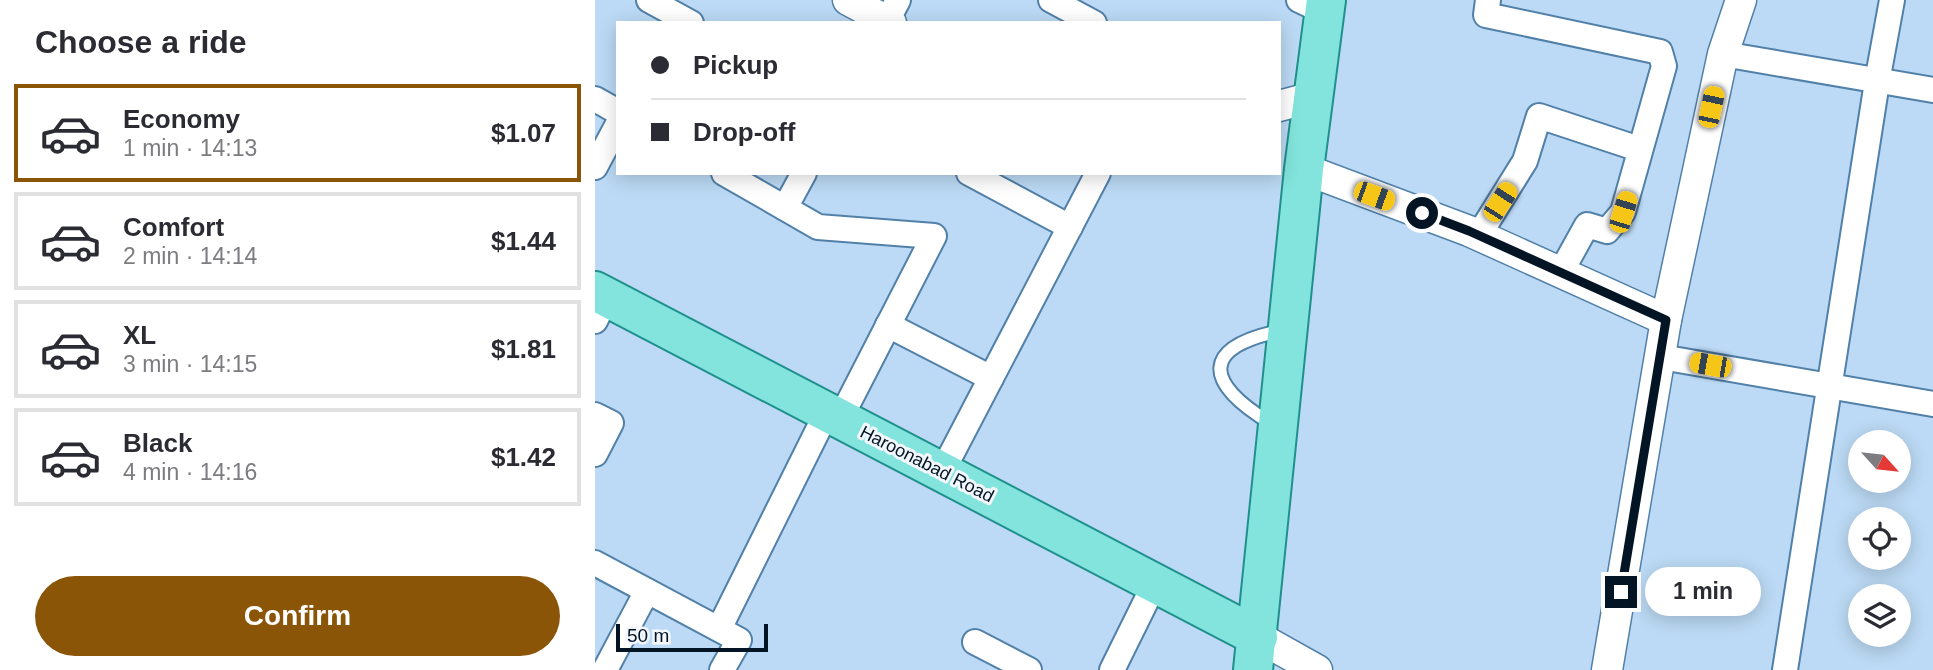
<!DOCTYPE html>
<html lang="en">
<head>
<meta charset="utf-8">
<style>
	body { margin:0; font-family:Arial,sans-serif; background:#f2f2f3; color:#2b2b33; height:100vh; display:flex; flex-direction:column; font-size:26px; white-space:nowrap }
	* { box-sizing:border-box; margin:0 }
	p { font-size:23px; color:#7c7c81 }
	.icon { flex:none; width:38px; height:38px; fill:none; stroke:currentColor; stroke-width:2; stroke-linecap:round; stroke-linejoin:round }
	.map { position:relative; flex:1; overflow:hidden }
	.side { display:flex; flex-direction:column; background:#fff; width:595px }
	.side>* { flex:none }
	.top-card { position:absolute; left:21px; top:21px; width:665px; height:154px; border-radius:0px; box-shadow:0 4px 18px #0003; display:grid; align-content:center; height:154px; padding:0 35px; background:#fff }
	.needle { width:46px; rotate:117deg }
	.controls { position:absolute; left:1253px; top:430px; display:grid; gap:14px }
	.controls a { display:grid; place-items:center; width:63px; height:63px; border-radius:50%; background:#fff; box-shadow:0 4px 18px #0003; font-size:35px }
	.scale { position:absolute; left:21px; bottom:18px; width:152px; box-sizing:border-box; padding-left:7px; border:4px solid #031525; border-top:0; font-size:19px; line-height:24px; white-space:nowrap; color:#031525; -webkit-text-stroke:5px #f2f7fc; paint-order:stroke }
	.end { position:absolute; width:32px; height:32px; margin:-16px; border:9px solid #031525; background:#fff; box-shadow:0 0 0 4px #fff }
	.from { border-radius:50% }
	.bubble { position:absolute; height:49px; border-radius:24px; background:#fff; box-shadow:0 4px 18px #0003; font-size:23px; font-weight:800; line-height:49px; text-align:center }
	.car { position:absolute; width:21px; height:42px; margin:-21px -10px; border-radius:9px; box-shadow:0 0 5px 2px #0007; background:linear-gradient(#f5c518 24%,#345 0 40%,#f5c518 0 76%,#345 0 86%,#f5c518 0) }
	.top-card b { display:flex; align-items:center; gap:24px; height:66px; font-size:26px }
	.top-card b+b { border-top:2px solid #e1e1e2 }
	.top-card i { width:18px; height:18px; background:#2b2b33 }
	ul { padding:0; list-style:none }
	li { display:flex; align-items:center; gap:21px; height:98px; margin:0 14px 10px; padding:0 21px; border:4px solid #e1e1e2; border-radius:0px }
	li div { flex:1 }
	li b { display:block; font-size:26px }
	li em { font-style:normal; font-weight:800 }
	li.active { border-color:#8b5507 }
	li>.icon { width:63px; height:63px; stroke-width:1.5 }
	h2 { padding:0 35px; font-size:32px; line-height:84px }
	.action { display:flex; gap:14px; margin-top:auto; padding:14px 35px }
	.action a { flex:1; height:80px; border-radius:42px; background:#8b5507; color:#fff; font-size:28px; font-weight:800; line-height:80px; text-align:center }
	main { display:flex; flex:1; min-height:0 }
	.map>svg:first-child { display:block }
	.lines { fill:none; stroke-linecap:round; stroke-linejoin:round }
	.service-casing { stroke:#5180a9; stroke-width:16 }
	.minor-casing { stroke:#5180a9; stroke-width:28 }
	.tertiary-casing { stroke:#5180a9; stroke-width:33 }
	.primary-casing { stroke:#20908d; stroke-width:42 }
	.service { stroke:#fff; stroke-width:12 }
	.minor { stroke:#fff; stroke-width:24 }
	.tertiary { stroke:#fff; stroke-width:30 }
	.primary { stroke:#82e4dc; stroke-width:38 }
	.route { stroke:#031525; stroke-width:9 }
	.labels { text-anchor:middle; stroke-width:6; stroke-linejoin:round; paint-order:stroke }
	.street-label { font-size:18px; fill:#031525; stroke:#f2f7fc }
</style>
</head>
<body>
<main>
<section class="side">
<h2>Choose a ride</h2>
<ul>
<li class="active"><svg class="icon" aria-label="car" viewBox="0 0 24 24"><path d="M5 17H2v-5l4-1 3-4h7l3 4 3 1v5h-3M9 17h6M6 11h13"/><circle cx="7" cy="17" r="2"/><circle cx="17" cy="17" r="2"/></svg><div><b>Economy</b><p>1 min · 14:13</p></div><em>$1.07</em></li>
<li><svg class="icon" aria-label="car" viewBox="0 0 24 24"><path d="M5 17H2v-5l4-1 3-4h7l3 4 3 1v5h-3M9 17h6M6 11h13"/><circle cx="7" cy="17" r="2"/><circle cx="17" cy="17" r="2"/></svg><div><b>Comfort</b><p>2 min · 14:14</p></div><em>$1.44</em></li>
<li><svg class="icon" aria-label="car" viewBox="0 0 24 24"><path d="M5 17H2v-5l4-1 3-4h7l3 4 3 1v5h-3M9 17h6M6 11h13"/><circle cx="7" cy="17" r="2"/><circle cx="17" cy="17" r="2"/></svg><div><b>XL</b><p>3 min · 14:15</p></div><em>$1.81</em></li>
<li><svg class="icon" aria-label="car" viewBox="0 0 24 24"><path d="M5 17H2v-5l4-1 3-4h7l3 4 3 1v5h-3M9 17h6M6 11h13"/><circle cx="7" cy="17" r="2"/><circle cx="17" cy="17" r="2"/></svg><div><b>Black</b><p>4 min · 14:16</p></div><em>$1.42</em></li>
</ul>
<div class="action"><a>Confirm</a></div>
</section>
<div class="map">
<svg width="1338" height="670" viewBox="0 0 1338 670">
	<rect width="100%" height="100%" fill="#bcdaf5"/>
	<g class="lines">
		<g class="service-casing">
			<path id="service" d="M 677,424 C 608,383 604,346 690,330"/>
		</g>
		<g class="minor-casing">
			<g id="minor">
				<polyline points="54,0 96,23"/>
				<polyline points="456,0 499,23"/>
				<polyline points="704,0 729,12"/>
				<polyline points="893,0 891,15 1065,52 1069,66 1028,212 1012,231 992,225 966,272"/>
				<polyline points="291,23 303,0"/>
				<polyline points="1128,54 1338,90"/>
				<polyline points="0,99 23,112"/>
				<polyline points="0,167 23,124"/>
				<polyline points="129,173 223,227 339,236 245,419"/>
				<polyline points="374,173 475,227"/>
				<polyline points="190,208 209,173"/>
				<polyline points="884,235 930,161 944,116 1044,149"/>
				<polyline points="0,321 12,297"/>
				<polyline points="293,325 396,378"/>
				<polyline points="1066,357 1338,404"/>
				<polyline points="0,415 16,423 0,454"/>
				<polyline points="347,472 503,173"/>
				<polyline points="0,563 144,640 127,670"/>
				<polyline points="124,629 232,412"/>
				<polyline points="380,642 434,670"/>
				<polyline points="10,670 52,591"/>
				<polyline points="517,670 560,583"/>
				<polyline points="1190,670 1282,82 1297,0"/>
			</g>
		</g>
		<g class="tertiary-casing">
			<g id="tertiary">
				<polyline points="253,0 296,23"/>
				<polyline points="684,106 718,97"/>
				<polyline points="709,169 874,231 1071,320"/>
				<polyline points="663,637 722,670"/>
				<polyline points="1012,670 1071,320 1128,54 1146,0"/>
			</g>
		</g>
		<g class="primary-casing">
			<g id="primary">
				<polyline points="0,291 663,637"/>
				<polyline points="658,670 709,169 731,0"/>
			</g>
		</g>
		<use href="#service" class="service"/>
		<use href="#minor" class="minor"/>
		<use href="#tertiary" class="tertiary"/>
		<use href="#primary" class="primary"/>
	</g>
	<g class="lines">
		<polyline class="route" points="827,213 874,231 1071,320 1026,592"/>
	</g>
	<g class="labels">
		<g class="street-label">
			<text transform="translate(332 464) rotate(27)" y="6">Haroonabad Road</text>
		</g>
	</g>
</svg>
<div class="controls">
<a><svg class="needle" viewBox="-14 -14 28 28"><path d="M0-13l5 13h-10z" fill="#e53935"/><path d="M0 13l5-13h-10z" fill="#7c7c81"/></svg></a>
<a><svg class="icon" aria-label="locate" viewBox="0 0 24 24"><circle cx="12" cy="12" r="6"/><path d="M12 2v4M12 18v4M2 12h4M18 12h4"/></svg></a>
<a><svg class="icon" aria-label="layers" viewBox="0 0 24 24"><path d="M12 4l9 5-9 5-9-5zM3 14l9 5 9-5"/></svg></a>
</div>
<div class="scale">50 m</div>
<i class="end from" style="left:827px;top:213px"></i>
<i class="end" style="left:1026px;top:592px"></i>
<div class="bubble" style="left:1050px;top:567px;width:116px">1 min</div>
<i class="car" style="left:1116px;top:107px;rotate:12deg"></i>
<i class="car" style="left:779px;top:196px;rotate:110deg"></i>
<i class="car" style="left:905px;top:202px;rotate:33deg"></i>
<i class="car" style="left:1028px;top:212px;rotate:17deg"></i>
<i class="car" style="left:1115px;top:365px;rotate:280deg"></i>
<div class="top-card">
<b><i class="from"></i>Pickup</b>
<b><i></i>Drop-off</b>
</div>
</div>
</main>
</body>
</html>
